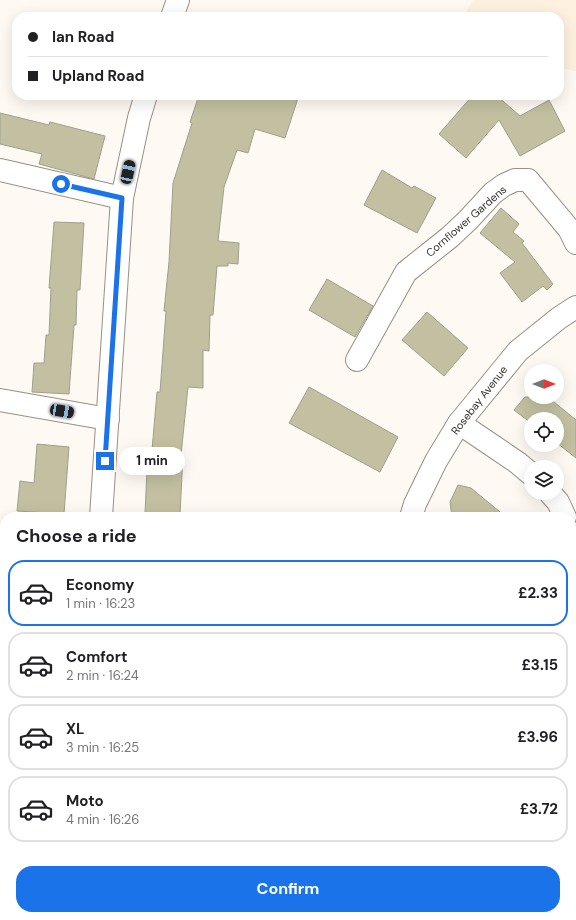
<!DOCTYPE html>
<html lang="en">
<head>
<meta charset="utf-8">
<style>
	body { margin:0; font-family:"DM Sans",sans-serif; background:#f2f2f2; color:#202124; height:100vh; display:flex; flex-direction:column; font-size:15px; white-space:nowrap }
	* { box-sizing:border-box; margin:0 }
	p { font-size:13px; color:#757577 }
	.icon { flex:none; width:22px; height:22px; fill:none; stroke:currentColor; stroke-width:2; stroke-linecap:round; stroke-linejoin:round }
	.map { position:relative; flex:1; overflow:hidden }
	.side { position:absolute; left:0px; top:512px; width:576px; height:408px; display:flex; flex-direction:column; background:#fff; border-radius:16px 16px 0 0; box-shadow:0 4px 16px #0002 }
	.side>* { flex:none }
	.top-card { position:absolute; left:12px; top:12px; width:552px; height:88px; border-radius:16px; box-shadow:0 4px 16px #0002; display:grid; align-content:center; height:88px; padding:0 16px; background:#fff }
	.needle { width:26px; rotate:90deg }
	.tools { position:absolute; left:524px; top:364px; display:grid; gap:8px }
	.tools a { display:grid; place-items:center; width:40px; height:40px; border-radius:50%; background:#fff; box-shadow:0 4px 16px #0002; font-size:20px }
	.end { position:absolute; width:18px; height:18px; margin:-9px; border:5px solid #1a73e8; background:#fff; box-shadow:0 0 0 2px #fff }
	.from { border-radius:50% }
	.bubble { position:absolute; height:28px; border-radius:14px; background:#fff; box-shadow:0 4px 16px #0002; font-size:13px; font-weight:700; line-height:28px; text-align:center }
	.car { position:absolute; width:12px; height:24px; margin:-12px -6px; border-radius:5px; box-shadow:0 0 3px 1px #0007; background:linear-gradient(#222 24%,#8ab4d8 0 40%,#222 0 76%,#8ab4d8 0 86%,#222 0) }
	.top-card b { display:flex; align-items:center; gap:14px; height:38px; font-size:15px }
	.top-card b+b { border-top:1px solid #e0e0e0 }
	.top-card i { width:10px; height:10px; background:#202124 }
	ul { padding:0; list-style:none }
	li { display:flex; align-items:center; gap:12px; height:66px; margin:0 8px 6px; padding:0 8px; border:2px solid #e0e0e0; border-radius:16px }
	li div { flex:1 }
	li b { display:block; font-size:15px }
	li em { font-style:normal; font-weight:700 }
	li.selected { border-color:#1a73e8 }
	li>.icon { width:36px; height:36px; stroke-width:1.5 }
	h2 { padding:0 16px; font-size:18px; line-height:48px }
	.primary-button { display:flex; gap:8px; margin-top:auto; padding:8px 16px }
	.primary-button a { flex:1; height:46px; border-radius:16px; background:#1a73e8; color:#fff; font-size:16px; font-weight:700; line-height:46px; text-align:center }
	.map>svg:first-child { display:block }
	.built { fill:#fef1e0 }
	.building { fill:#c2c0a0; stroke:#a09f8f }
	.lines { fill:none; stroke-linecap:round; stroke-linejoin:round }
	.minor-casing { stroke:#9a8f81; stroke-width:24 }
	.minor { stroke:#fff; stroke-width:22 }
	.route { stroke:#1a73e8; stroke-width:5 }
	.labels { text-anchor:middle; stroke-width:3.5; stroke-linejoin:round; paint-order:stroke }
	.street-label { font-size:11px; fill:#332f29; stroke:#fff }
</style>
</head>
<body>
<div class="map">
<svg width="576" height="920" viewBox="0 0 576 920">
	<rect width="100%" height="100%" fill="#fef9f3"/>
	<polygon class="built" points="473,0 576,0 576,71 559,68 559,17 463,17"/>
	<g class="building">
		<polygon points="199,95 299,95 285,138 255,129 248,153 237,150 224,187 218,241 239,243 238,264 228,263 228,266 217,266 213,315 210,315 209,351 203,350 203,388 188,387 181,455 183,455 180,515 145,513 148,450 152,450 157,392 160,392 166,311 164,311 169,262 173,183 192,123 190,122"/>
		<polygon points="473,95 496,95 520,116 549,100 565,131 520,156 499,120 466,158 439,134"/>
		<polygon points="0,113 49,125 50,122 105,136 94,179 39,164 42,154 0,144"/>
		<polygon points="382,170 412,188 414,186 436,198 417,233 364,205"/>
		<polygon points="501,208 519,224 513,232 524,241 522,243 553,284 547,290 543,286 522,302 500,273 515,262 480,233"/>
		<polygon points="54,222 84,223 80,290 77,290 76,325 74,325 69,394 32,392 34,363 44,363 46,335 49,335 51,288 49,288"/>
		<polygon points="327,279 373,306 355,337 309,310"/>
		<polygon points="427,312 468,348 444,376 402,340"/>
		<polygon points="309,387 398,437 380,472 289,423"/>
		<polygon points="525,397 548,397 576,420 576,458 557,443 557,419 531,419 531,423 514,410"/>
		<polygon points="37,444 69,447 64,514 17,511 20,481 34,483"/>
		<polygon points="458,485 471,488 506,517 452,517 450,502"/>
	</g>
	<g class="lines">
		<g class="minor-casing">
			<g id="minor">
				<polyline points="172,17 178,0"/>
				<polyline points="0,170 122,198"/>
				<polyline points="357,360 406,272 450,237 468,220 493,193 504,185 515,180 528,180 569,229 576,243"/>
				<polyline points="0,400 108,419"/>
				<polyline points="459,423 518,463 531,474"/>
				<polyline points="550,493 558,502 565,517"/>
				<polyline points="101,517 122,198 139,118 146,95"/>
				<polyline points="411,517 415,504 436,461 459,423 518,351 559,318 576,307"/>
				<polyline points="571,536 576,550"/>
				<polyline points="0,667 5,667"/>
				<polyline points="73,920 73,915"/>
				<polyline points="356,920 357,915"/>
			</g>
		</g>
		<use href="#minor" class="minor"/>
	</g>
	<g class="lines">
		<polyline class="route" points="61,184 122,198 105,461"/>
	</g>
	<g class="labels">
		<g class="street-label">
			<text transform="translate(466 221) rotate(-41)" y="4">Cornflower Gardens</text>
			<text transform="translate(479 400) rotate(-52)" y="4">Rosebay Avenue</text>
		</g>
	</g>
</svg>
<div class="tools">
<a><svg class="needle" viewBox="-14 -14 28 28"><path d="M0-13l5 13h-10z" fill="#e53935"/><path d="M0 13l5-13h-10z" fill="#757577"/></svg></a>
<a><svg class="icon" aria-label="locate" viewBox="0 0 24 24"><circle cx="12" cy="12" r="6"/><path d="M12 2v4M12 18v4M2 12h4M18 12h4"/></svg></a>
<a><svg class="icon" aria-label="layers" viewBox="0 0 24 24"><path d="M12 4l9 5-9 5-9-5zM3 14l9 5 9-5"/></svg></a>
</div>
<i class="end from" style="left:61px;top:184px"></i>
<i class="end" style="left:105px;top:461px"></i>
<div class="bubble" style="left:119px;top:447px;width:66px">1 min</div>
<i class="car" style="left:128px;top:172px;rotate:12deg"></i>
<i class="car" style="left:62px;top:411px;rotate:100deg"></i>
<div class="top-card">
<b><i class="from"></i>Ian Road</b>
<b><i></i>Upland Road</b>
</div>
<section class="side">
<h2>Choose a ride</h2>
<ul>
<li class="selected"><svg class="icon" aria-label="car" viewBox="0 0 24 24"><path d="M5 17H2v-5l4-1 3-4h7l3 4 3 1v5h-3M9 17h6M6 11h13"/><circle cx="7" cy="17" r="2"/><circle cx="17" cy="17" r="2"/></svg><div><b>Economy</b><p>1 min · 16:23</p></div><em>£2.33</em></li>
<li><svg class="icon" aria-label="car" viewBox="0 0 24 24"><path d="M5 17H2v-5l4-1 3-4h7l3 4 3 1v5h-3M9 17h6M6 11h13"/><circle cx="7" cy="17" r="2"/><circle cx="17" cy="17" r="2"/></svg><div><b>Comfort</b><p>2 min · 16:24</p></div><em>£3.15</em></li>
<li><svg class="icon" aria-label="car" viewBox="0 0 24 24"><path d="M5 17H2v-5l4-1 3-4h7l3 4 3 1v5h-3M9 17h6M6 11h13"/><circle cx="7" cy="17" r="2"/><circle cx="17" cy="17" r="2"/></svg><div><b>XL</b><p>3 min · 16:25</p></div><em>£3.96</em></li>
<li><svg class="icon" aria-label="car" viewBox="0 0 24 24"><path d="M5 17H2v-5l4-1 3-4h7l3 4 3 1v5h-3M9 17h6M6 11h13"/><circle cx="7" cy="17" r="2"/><circle cx="17" cy="17" r="2"/></svg><div><b>Moto</b><p>4 min · 16:26</p></div><em>£3.72</em></li>
</ul>
<div class="primary-button"><a>Confirm</a></div>
</section>
</div>
</body>
</html>
